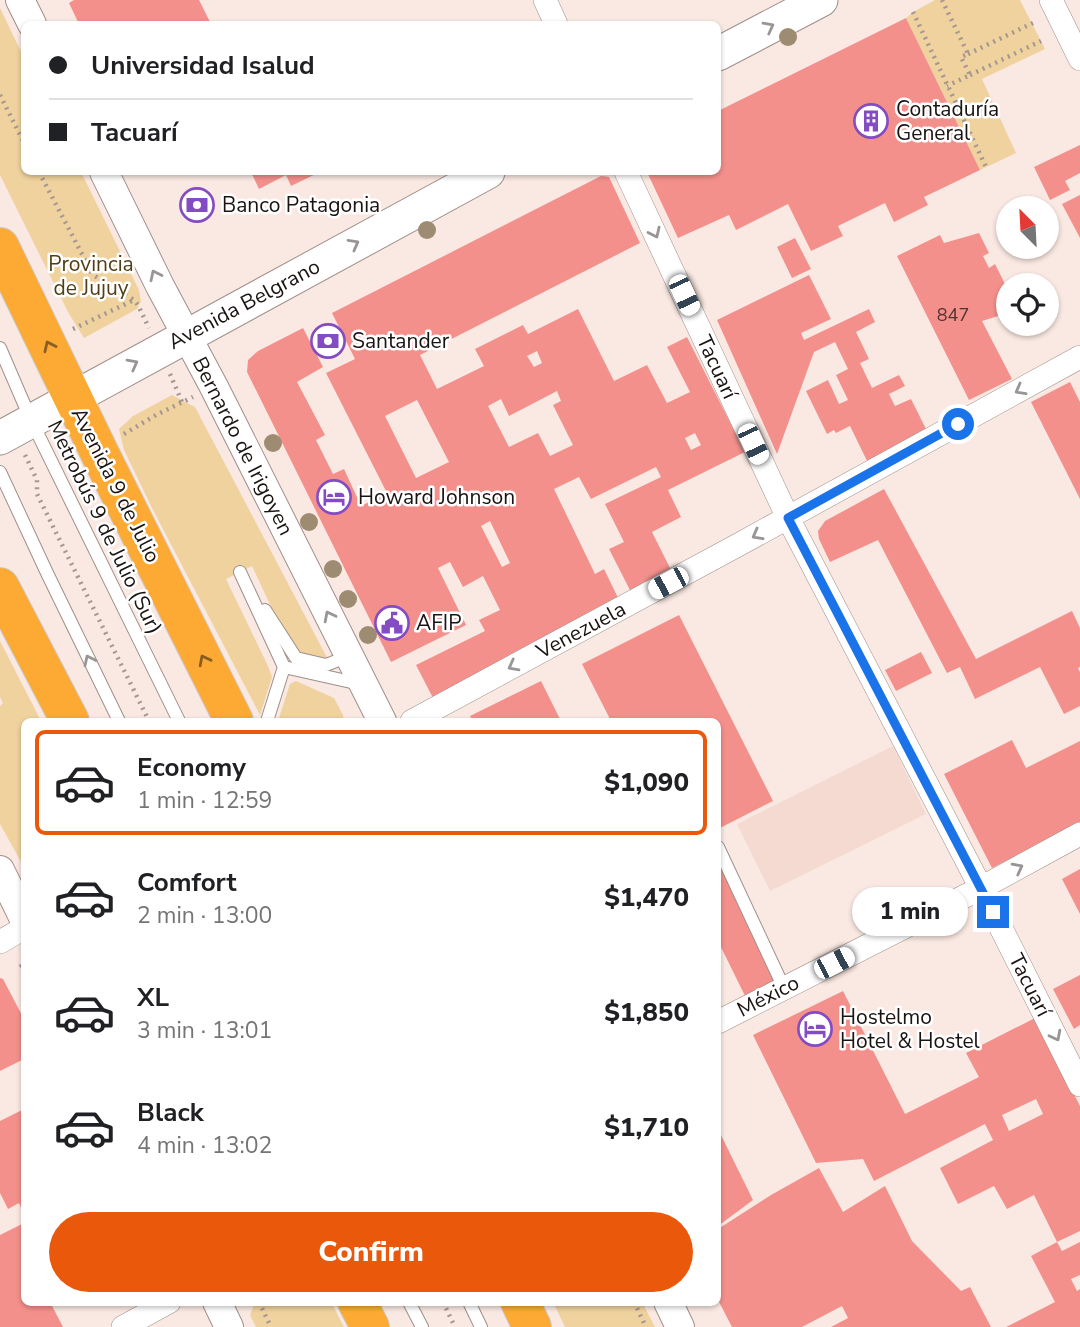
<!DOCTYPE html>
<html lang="en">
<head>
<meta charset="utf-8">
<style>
	body { margin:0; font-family:"Nunito Sans",sans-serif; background:#f6f6f6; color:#202124; height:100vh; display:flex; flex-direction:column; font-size:26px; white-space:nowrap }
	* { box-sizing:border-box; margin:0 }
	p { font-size:23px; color:#757577 }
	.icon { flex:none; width:38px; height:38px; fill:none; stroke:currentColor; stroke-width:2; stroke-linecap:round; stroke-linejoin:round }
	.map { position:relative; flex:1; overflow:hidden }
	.drawer { position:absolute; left:21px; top:718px; width:700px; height:588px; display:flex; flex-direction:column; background:#fff; border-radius:10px; box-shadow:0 2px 5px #0004 }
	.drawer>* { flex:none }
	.banner { position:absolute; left:21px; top:21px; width:700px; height:154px; border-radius:10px; box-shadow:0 2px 5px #0004; display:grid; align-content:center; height:154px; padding:0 28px; background:#fff }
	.needle { width:46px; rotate:336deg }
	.buttons { position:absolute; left:996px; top:196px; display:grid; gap:14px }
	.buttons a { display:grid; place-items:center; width:63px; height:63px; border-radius:50%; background:#fff; box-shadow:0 2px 5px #0004; font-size:35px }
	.end { position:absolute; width:32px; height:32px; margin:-16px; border:9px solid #1a73e8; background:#fff; box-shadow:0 0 0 4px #fff }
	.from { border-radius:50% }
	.bubble { position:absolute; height:49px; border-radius:24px; background:#fff; box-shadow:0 2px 5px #0004; font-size:23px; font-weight:800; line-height:49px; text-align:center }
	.car { position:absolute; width:21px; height:42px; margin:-21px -10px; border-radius:9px; box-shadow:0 0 5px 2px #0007; background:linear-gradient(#fff 24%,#345 0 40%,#fff 0 76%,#345 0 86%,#fff 0) }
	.banner b { display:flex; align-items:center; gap:24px; height:66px; font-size:26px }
	.banner b+b { border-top:2px solid #e0e0e0 }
	.banner i { width:18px; height:18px; background:#202124 }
	ul { padding:12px 0 0; list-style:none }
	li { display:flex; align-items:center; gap:21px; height:105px; margin:0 14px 10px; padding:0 14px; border:4px solid transparent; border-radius:10px }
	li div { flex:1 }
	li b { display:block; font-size:26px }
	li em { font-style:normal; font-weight:800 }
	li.active { border-color:#ea580c }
	li>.icon { width:63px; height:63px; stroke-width:1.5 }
	.action { display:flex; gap:14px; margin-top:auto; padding:14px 28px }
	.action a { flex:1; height:80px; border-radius:42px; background:#ea580c; color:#fff; font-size:28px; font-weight:800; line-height:80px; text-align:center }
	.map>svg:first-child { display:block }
	.built { fill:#f4dad0 }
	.green { fill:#efd29e }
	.building { fill:#f4908c; fill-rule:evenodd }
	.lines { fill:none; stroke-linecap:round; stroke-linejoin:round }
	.service-casing { stroke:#9f8f89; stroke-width:14 }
	.minor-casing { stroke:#9f8f89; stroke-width:24 }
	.tertiary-casing { stroke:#9f8f89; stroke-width:30 }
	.secondary-casing { stroke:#9f8f89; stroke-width:35 }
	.trunk-casing { stroke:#cccbcb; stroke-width:40 }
	.path { stroke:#a49792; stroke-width:4.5; stroke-dasharray:2 5; stroke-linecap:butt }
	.service { stroke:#fff; stroke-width:12 }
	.minor { stroke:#fff; stroke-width:23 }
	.tertiary { stroke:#fff; stroke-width:28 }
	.secondary { stroke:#fff; stroke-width:33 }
	.trunk { stroke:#fcaa33; stroke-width:38 }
	.tree { fill:#9d8b72 }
	.oneway { stroke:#989594 }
	.oneway2 { stroke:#8a5e22 }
	.route { stroke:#1a73e8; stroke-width:9 }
	.labels { text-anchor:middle; stroke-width:5; stroke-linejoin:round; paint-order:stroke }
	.number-label { font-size:18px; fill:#503230 }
	.poi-label { font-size:21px; fill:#191311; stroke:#fff; text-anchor:start }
	.park-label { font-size:21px; fill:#513e17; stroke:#fff }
	.street-label { font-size:21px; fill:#191311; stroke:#fff }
</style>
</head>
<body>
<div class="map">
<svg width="1080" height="1327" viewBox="0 0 1080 1327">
	<rect width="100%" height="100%" fill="#fae9e2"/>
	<polygon class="built" points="893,746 926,814 770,891 737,824"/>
	<g class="green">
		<polygon points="935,0 1020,0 1045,49 982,79 1016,153 980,170 906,18 913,12"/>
		<polygon points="0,8 24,58 24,172 81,172 139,290 141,301 137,309 84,338 68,312 0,175"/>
		<polygon points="172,395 195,407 332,667 303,658 289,645 252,566 226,579 268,666 272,677 260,715 152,508 124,450 119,429 133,416"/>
		<polygon points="0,641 41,721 24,721 24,867 0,824 0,706 3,703 0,697"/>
		<polygon points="296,681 334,698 343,715 344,721 278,721 290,684"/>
		<polygon points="255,1302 331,1302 344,1327 256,1327 250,1315"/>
		<polygon points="553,1302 642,1302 655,1327 565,1327"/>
	</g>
	<g class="building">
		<polygon points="74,0 199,0 211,24 79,24 69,3"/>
		<polygon points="906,18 980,170 924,197 928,205 894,222 885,203 838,226 843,236 811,251 788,204 736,230 729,215 678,238 647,172 718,172 718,111"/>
		<polygon points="1080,145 1080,173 1065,181 1070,190 1050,200 1034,167"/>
		<polygon points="251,172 320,172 291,186 286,175 259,189"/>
		<path d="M 601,176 L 609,177 L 640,243 L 420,355 L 437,389 L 484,366 L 475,349 L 523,325 L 528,334 L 578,309 L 614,381 L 647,365 L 667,403 L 690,392 L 667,347 L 687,337 L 745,452 L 668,490 L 681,517 L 652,532 L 674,576 L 633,596 L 609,549 L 624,542 L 605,504 L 661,477 L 656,467 L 591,499 L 579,477 L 554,489 L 595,574 L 604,569 L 621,604 L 433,698 L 416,665 L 485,631 L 479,620 L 500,610 L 483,576 L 463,587 L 450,562 L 438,568 L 466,625 L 391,662 L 247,372 L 248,360 L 258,351 L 303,328 L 323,367 L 297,382 L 325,435 L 316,440 L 333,474 L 344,469 L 361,506 L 387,493 L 326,373 L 355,359 L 332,313 ZM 537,351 L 542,363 L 534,367 L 527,356 ZM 557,391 L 561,401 L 553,405 L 573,445 L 550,456 L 538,433 L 509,447 L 488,406 L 501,399 L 509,416 ZM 417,400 L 449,462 L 416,478 L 385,416 ZM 695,433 L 701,445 L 691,450 L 685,438 ZM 490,521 L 510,563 L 502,567 L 481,526 Z"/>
		<polygon points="1080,195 1080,238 1062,204"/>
		<polygon points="979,233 989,253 983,256 989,268 995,264 1008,290 1008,313 982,321 1012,379 969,400 897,256 940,235 944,243"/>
		<polygon points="795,238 811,269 792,278 777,247"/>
		<polygon points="809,275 831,319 801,333 804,340 869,309 875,322 856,332 869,359 860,363 872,388 899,375 905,386 889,394 895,406 911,399 930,437 870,467 850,426 836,433 834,430 827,434 806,391 828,380 839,404 848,400 836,375 848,369 835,342 814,352 777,454 717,320"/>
		<polygon points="1070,382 1080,402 1080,499 1031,402"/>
		<polygon points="884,489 976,659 1072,611 1080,628 1080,667 1078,668 1080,672 1080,706 1064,714 1040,667 975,699 960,667 947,673 878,540 830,562 819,539 818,531 825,521"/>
		<polygon points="679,615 773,801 718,829 718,721 611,721 582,664"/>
		<polygon points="921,652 932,673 896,691 885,670"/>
		<polygon points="541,681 561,721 473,721 470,716"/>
		<polygon points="1012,740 1026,768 1080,741 1080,823 992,868 944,774"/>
		<polygon points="718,862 778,985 747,1000 718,941"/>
		<polygon points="1080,869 1080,914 1062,879"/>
		<polygon points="1080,975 1080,1025 1074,1029 1053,989"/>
		<polygon points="0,978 3,979 24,1019 24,1059 0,1071"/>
		<path d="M 843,991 L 905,1114 L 979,1077 L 966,1053 L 1035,1018 L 1080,1106 L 1080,1231 L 1057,1242 L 1034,1195 L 1007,1209 L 994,1186 L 958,1204 L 940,1168 L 993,1140 L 985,1124 L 874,1181 L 863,1159 L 816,1163 L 753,1035 ZM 1036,1099 L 1043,1114 L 1009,1131 L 1002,1115 Z"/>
		<polygon points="24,1109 24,1214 19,1203 8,1209 0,1193 0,1121"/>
		<polygon points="718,1129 753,1200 718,1226"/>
		<polygon points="819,1168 843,1212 885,1186 912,1241 961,1291 970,1287 991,1327 831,1327 848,1318 842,1306 802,1327 732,1327 718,1300 718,1229 771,1195"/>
		<polygon points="24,1223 24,1248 23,1248 24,1252 24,1302 50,1302 63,1327 0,1327 0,1235"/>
		<polygon points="1057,1242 1062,1251 1080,1242 1080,1275 1071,1279 1077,1291 1080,1289 1080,1327 1006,1327 1055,1302 1031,1256"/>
	</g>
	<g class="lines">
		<g class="service-casing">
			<g id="service">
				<polyline points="0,348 31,420 179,721"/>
				<polyline points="0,472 47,573 119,721"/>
				<polyline points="240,572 284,667 267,721"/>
				<polyline points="265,610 296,658 326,665 349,656"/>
				<polyline points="284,667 360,684"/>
				<polyline points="718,847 784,988"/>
				<polyline points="409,1302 422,1327"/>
				<polyline points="469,1302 481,1327"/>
			</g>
		</g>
		<g class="minor-casing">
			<g id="minor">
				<polyline points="545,0 556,24"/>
				<polyline points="1051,0 1080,59"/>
				<polyline points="626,172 788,518 981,888 1080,1085"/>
				<polyline points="412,721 738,545 1080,357"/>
				<polyline points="0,942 24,928"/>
				<polyline points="718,1022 981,888 1080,834"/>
				<polyline points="123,1327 169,1302"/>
			</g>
		</g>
		<g class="tertiary-casing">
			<g id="tertiary">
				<polyline points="20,0 32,24"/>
				<polyline points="104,172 160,286 214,387 382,721"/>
				<polyline points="0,870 24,919"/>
				<polyline points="217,1302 229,1327"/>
				<polyline points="668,1302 680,1327"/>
			</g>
		</g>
		<g class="secondary-casing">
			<g id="secondary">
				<polyline points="718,54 821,0"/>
				<polyline points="0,438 488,172"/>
			</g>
		</g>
		<g class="trunk-casing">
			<g id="trunk">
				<polyline points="0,247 101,456 234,721"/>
				<polyline points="0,587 70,721"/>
				<polyline points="357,1302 370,1327"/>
				<polyline points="520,1302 532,1327"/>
			</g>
		</g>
		<g class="path">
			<polyline points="942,0 968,54 961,57 970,75 947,86"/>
			<polyline points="913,12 986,167"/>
			<polyline points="968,54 1037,21"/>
			<polyline points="970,75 1041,41"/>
			<polyline points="0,95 24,143"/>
			<polyline points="39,172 93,275 134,300 138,305 149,328"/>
			<polyline points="73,329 134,300"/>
			<polyline points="170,374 182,402"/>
			<polyline points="124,434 156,415 193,397"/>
			<polyline points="25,455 37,480 37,494 149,721"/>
			<polyline points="20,967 24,964"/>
			<polyline points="259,1302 271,1327"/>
			<polyline points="443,1302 455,1327"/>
			<polyline points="634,1302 646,1327"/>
		</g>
		<use href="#service" class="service"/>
		<use href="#minor" class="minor"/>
		<use href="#tertiary" class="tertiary"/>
		<use href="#secondary" class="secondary"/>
		<use href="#trunk" class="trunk"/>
	</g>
	<g class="tree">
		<circle cx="788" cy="37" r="9"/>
		<circle cx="427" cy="230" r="9"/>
		<circle cx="273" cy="443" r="9"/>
		<circle cx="309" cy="522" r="9"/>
		<circle cx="333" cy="569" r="9"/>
		<circle cx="348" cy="599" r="9"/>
		<circle cx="368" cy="635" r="9"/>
	</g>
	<defs><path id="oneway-chevron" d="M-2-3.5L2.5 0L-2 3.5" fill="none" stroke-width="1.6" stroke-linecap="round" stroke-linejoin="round" transform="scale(1.75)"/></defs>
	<g class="oneway">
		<use href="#oneway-chevron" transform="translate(769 27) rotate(-28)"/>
		<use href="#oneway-chevron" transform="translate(655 233) rotate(65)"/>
		<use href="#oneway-chevron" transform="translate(354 244) rotate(-29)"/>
		<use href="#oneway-chevron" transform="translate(155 275) rotate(-116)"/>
		<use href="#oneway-chevron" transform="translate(133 364) rotate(-28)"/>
		<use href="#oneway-chevron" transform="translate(1020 390) rotate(151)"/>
		<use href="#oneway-chevron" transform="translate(757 535) rotate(151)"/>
		<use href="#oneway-chevron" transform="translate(329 616) rotate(-117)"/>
		<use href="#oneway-chevron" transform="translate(89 660) rotate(-116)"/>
		<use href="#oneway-chevron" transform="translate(513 666) rotate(152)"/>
		<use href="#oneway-chevron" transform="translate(1018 868) rotate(-28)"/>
		<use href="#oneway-chevron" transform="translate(1056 1036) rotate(63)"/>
	</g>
	<g class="oneway2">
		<use href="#oneway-chevron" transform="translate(49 346) rotate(-115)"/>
		<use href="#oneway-chevron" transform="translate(204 660) rotate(-117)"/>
	</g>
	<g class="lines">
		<polyline class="route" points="958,424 788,518 993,912"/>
	</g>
	<defs>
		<g id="building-ring" transform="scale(1.75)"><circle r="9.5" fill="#fff" stroke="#844cc3" stroke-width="1.5"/><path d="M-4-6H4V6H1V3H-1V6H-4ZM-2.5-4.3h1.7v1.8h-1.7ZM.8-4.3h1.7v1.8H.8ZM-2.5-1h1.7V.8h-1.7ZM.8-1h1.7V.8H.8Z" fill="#844cc3"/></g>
		<g id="bank-ring" transform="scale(1.75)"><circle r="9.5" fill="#fff" stroke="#844cc3" stroke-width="1.5"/><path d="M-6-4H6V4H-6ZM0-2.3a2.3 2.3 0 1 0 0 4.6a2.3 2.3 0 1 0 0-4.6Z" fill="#844cc3"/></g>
		<g id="hotel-ring" transform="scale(1.75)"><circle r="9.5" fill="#fff" stroke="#844cc3" stroke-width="1.5"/><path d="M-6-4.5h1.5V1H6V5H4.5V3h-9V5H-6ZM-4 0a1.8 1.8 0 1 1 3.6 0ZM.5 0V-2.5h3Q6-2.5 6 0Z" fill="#844cc3"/></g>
		<g id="civic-ring" transform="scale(1.75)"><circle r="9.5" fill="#fff" stroke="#844cc3" stroke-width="1.5"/><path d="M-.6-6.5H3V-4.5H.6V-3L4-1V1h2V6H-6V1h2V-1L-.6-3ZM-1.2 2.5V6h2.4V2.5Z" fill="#844cc3"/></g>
	</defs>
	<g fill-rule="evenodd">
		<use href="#building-ring" x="871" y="121"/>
		<use href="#bank-ring" x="197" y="205"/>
		<use href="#bank-ring" x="328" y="341"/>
		<use href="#hotel-ring" x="334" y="497"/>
		<use href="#civic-ring" x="392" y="623"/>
		<use href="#hotel-ring" x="815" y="1029"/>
	</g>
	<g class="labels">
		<g class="number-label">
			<text x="953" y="321">847</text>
		</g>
		<g class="poi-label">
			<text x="896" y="116">Contaduría<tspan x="896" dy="24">General</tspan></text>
			<text x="222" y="212">Banco Patagonia</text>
			<text x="352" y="348">Santander</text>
			<text x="358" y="504">Howard Johnson</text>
			<text x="416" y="630">AFIP</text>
			<text x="840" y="1024">Hostelmo<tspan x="840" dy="24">Hotel &amp; Hostel</tspan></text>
		</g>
		<g class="park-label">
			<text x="91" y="271">Provincia<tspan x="91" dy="24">de Jujuy</tspan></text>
		</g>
		<g class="street-label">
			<text transform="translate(244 304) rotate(-28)" y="7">Avenida Belgrano</text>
			<text transform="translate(717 367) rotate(65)" y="7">Tacuarí</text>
			<text transform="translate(243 446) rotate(63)" y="7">Bernardo de Irigoyen</text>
			<text transform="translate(116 485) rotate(63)" y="7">Avenida 9 de Julio</text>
			<text transform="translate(105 527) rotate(64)" y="7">Metrobús 9 de Julio (Sur)</text>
			<text transform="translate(581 630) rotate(-28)" y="7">Venezuela</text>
			<text transform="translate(1030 985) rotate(63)" y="7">Tacuarí</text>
			<text transform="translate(768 996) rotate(-27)" y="7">México</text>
		</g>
	</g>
</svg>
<div class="buttons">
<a><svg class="needle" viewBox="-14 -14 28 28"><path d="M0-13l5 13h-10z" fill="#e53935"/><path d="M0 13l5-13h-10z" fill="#757577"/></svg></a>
<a><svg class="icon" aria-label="locate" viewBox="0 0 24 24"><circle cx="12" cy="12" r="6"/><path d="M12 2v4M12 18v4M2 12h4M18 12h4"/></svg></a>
</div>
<i class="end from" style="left:958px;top:424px"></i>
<i class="end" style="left:993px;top:912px"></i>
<div class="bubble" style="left:852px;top:887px;width:116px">1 min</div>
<i class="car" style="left:684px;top:295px;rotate:155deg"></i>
<i class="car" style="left:753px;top:444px;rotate:155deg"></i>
<i class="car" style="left:668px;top:583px;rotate:242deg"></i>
<i class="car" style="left:834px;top:963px;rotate:63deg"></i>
<div class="banner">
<b><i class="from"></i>Universidad Isalud</b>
<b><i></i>Tacuarí</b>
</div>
<section class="drawer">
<ul>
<li class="active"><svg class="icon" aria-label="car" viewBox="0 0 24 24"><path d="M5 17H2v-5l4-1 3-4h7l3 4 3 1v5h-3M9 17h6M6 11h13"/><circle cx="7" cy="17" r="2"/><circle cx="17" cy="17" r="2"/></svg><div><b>Economy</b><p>1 min · 12:59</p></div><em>$1,090</em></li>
<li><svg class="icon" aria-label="car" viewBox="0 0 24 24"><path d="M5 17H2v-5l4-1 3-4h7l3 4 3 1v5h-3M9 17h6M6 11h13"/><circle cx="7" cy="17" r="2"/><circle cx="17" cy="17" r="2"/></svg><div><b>Comfort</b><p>2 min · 13:00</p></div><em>$1,470</em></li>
<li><svg class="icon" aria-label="car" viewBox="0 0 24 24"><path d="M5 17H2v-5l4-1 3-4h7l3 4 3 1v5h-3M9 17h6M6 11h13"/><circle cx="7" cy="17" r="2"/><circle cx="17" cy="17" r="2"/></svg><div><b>XL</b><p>3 min · 13:01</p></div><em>$1,850</em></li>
<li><svg class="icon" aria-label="car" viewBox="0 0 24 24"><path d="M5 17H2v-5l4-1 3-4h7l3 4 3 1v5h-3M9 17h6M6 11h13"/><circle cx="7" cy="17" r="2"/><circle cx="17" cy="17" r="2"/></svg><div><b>Black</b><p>4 min · 13:02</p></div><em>$1,710</em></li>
</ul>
<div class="action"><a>Confirm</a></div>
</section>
</div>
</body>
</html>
